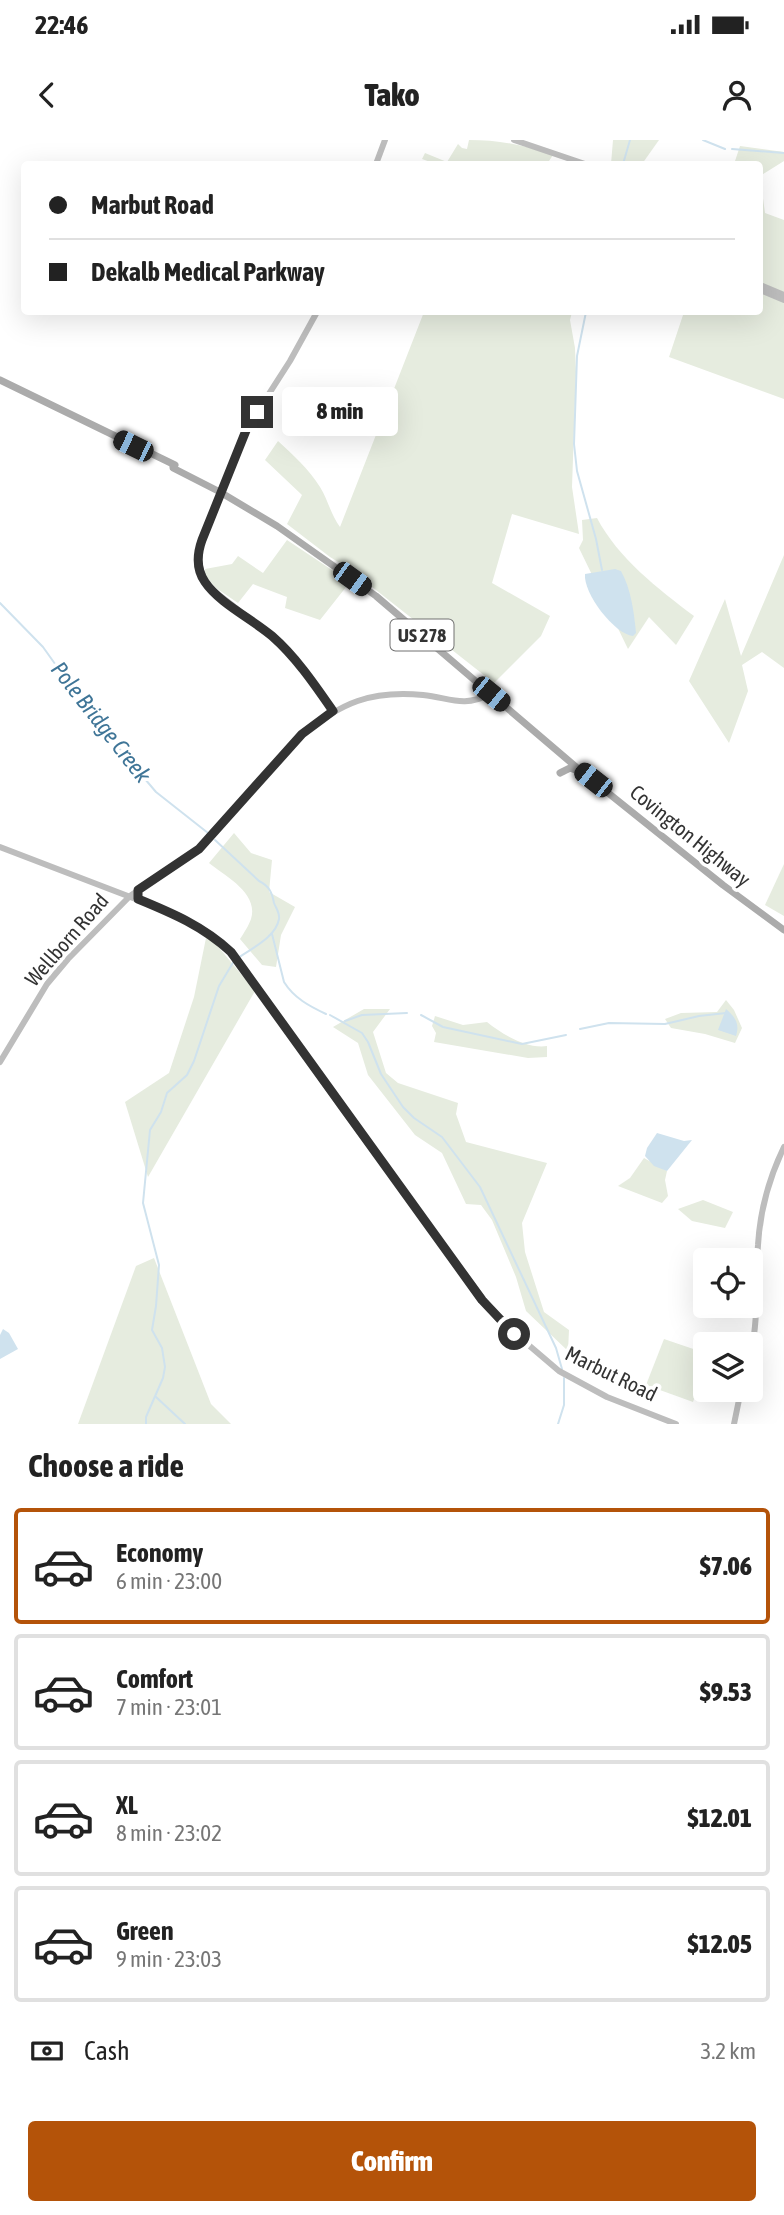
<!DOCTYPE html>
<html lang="en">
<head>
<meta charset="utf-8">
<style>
	body { margin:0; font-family:"Asap Condensed",sans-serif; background:#f2f2f2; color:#222; height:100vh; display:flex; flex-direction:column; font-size:26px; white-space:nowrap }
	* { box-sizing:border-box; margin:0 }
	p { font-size:23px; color:#767676 }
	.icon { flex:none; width:38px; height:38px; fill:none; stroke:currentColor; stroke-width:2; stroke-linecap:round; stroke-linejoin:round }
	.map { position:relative; height:1284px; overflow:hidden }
	.details { display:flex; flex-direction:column; background:#fff; flex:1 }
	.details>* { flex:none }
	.top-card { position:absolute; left:21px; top:21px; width:742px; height:154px; border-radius:7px; box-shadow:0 7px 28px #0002; display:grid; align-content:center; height:154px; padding:0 28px; background:#fff }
	.fabs { position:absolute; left:693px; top:1108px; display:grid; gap:14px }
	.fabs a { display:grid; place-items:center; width:70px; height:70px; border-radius:7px; background:#fff; box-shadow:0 7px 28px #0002; font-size:35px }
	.end { position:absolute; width:32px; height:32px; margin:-16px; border:9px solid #333; background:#fff; box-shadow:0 0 0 4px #fff }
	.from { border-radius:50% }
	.bubble { position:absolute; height:49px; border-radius:7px; background:#fff; box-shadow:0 7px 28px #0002; font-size:23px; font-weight:800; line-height:49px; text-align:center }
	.car { position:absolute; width:21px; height:42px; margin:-21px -10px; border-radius:9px; box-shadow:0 0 5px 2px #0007; background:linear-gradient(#222 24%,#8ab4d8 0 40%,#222 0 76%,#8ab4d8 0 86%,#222 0) }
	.top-card b { display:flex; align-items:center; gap:24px; height:66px; font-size:26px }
	.top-card b+b { border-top:2px solid #e0e0e0 }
	.top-card i { width:18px; height:18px; background:#222 }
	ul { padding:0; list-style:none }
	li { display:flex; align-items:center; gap:21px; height:116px; margin:0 14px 10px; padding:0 14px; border:4px solid #e0e0e0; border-radius:7px }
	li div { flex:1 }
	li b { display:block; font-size:26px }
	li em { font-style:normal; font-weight:800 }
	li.current { border-color:#b45309 }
	li>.icon { width:63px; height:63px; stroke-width:1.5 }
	h2 { padding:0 28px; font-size:32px; line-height:84px }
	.pay { display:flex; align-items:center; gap:18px; height:77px; padding:0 28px; font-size:26px }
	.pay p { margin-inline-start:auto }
	.cta { display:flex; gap:14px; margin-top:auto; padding:14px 28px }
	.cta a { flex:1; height:80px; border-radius:7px; background:#b45309; color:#fff; font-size:28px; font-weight:800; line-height:80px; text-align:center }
	.status { display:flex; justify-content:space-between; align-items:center; height:49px; padding:0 35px; background:#fff; direction:ltr }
	.status svg { height:19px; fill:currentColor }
	header { display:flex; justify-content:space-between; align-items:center; height:91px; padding:0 28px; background:#fff; font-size:32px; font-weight:800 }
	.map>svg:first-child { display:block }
	.green { fill:#e6ecdf }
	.water { fill:#cfe2ee }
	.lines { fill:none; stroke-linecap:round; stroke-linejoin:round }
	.stream { stroke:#cfe2ee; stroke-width:2 }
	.secondary { stroke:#bdbdbd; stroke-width:6 }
	.primary { stroke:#ababab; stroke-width:7 }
	.route { stroke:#333; stroke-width:9 }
	.labels { text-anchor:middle; stroke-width:7; stroke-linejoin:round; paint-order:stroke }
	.shield { fill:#fff; stroke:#707070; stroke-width:2 }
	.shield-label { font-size:19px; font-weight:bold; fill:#333 }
	.street-label { font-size:21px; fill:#333; stroke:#fff }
	.water-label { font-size:23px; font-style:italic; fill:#3f7597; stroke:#fff }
</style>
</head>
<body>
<div class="status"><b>22:46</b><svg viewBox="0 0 49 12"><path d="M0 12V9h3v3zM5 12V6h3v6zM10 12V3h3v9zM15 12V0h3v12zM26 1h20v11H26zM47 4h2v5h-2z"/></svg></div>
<header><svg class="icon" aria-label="back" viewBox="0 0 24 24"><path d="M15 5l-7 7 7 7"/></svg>Tako<svg class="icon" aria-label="person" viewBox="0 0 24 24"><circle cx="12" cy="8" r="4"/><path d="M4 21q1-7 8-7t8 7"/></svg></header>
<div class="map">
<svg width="784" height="1284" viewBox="0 0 784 1284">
	<rect width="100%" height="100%" fill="#fff"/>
	<g class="green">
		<path d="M 469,0 C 499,0 525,5 553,15 L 549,21 L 550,24 L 436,24 L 422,19 L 425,13 L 447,22 L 458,4 L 462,8 L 467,9 Z"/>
		<polygon points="613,0 659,0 642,24 611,24"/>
		<polygon points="740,6 784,12 784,21 760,36 765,73 784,80 784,259 669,217 684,172 760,172 760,24 734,24"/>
		<path d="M 424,172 L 572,172 L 570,180 L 575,208 L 576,232 L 572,347 L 579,394 L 512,374 L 492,443 L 550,476 L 541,496 L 494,543 L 348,428 L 330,417 L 287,384 L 302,355 L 265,320 L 278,301 C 293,315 309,329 320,347 C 328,360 331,375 340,387 Z"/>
		<path d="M 597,378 C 618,418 658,449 694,476 L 676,505 L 649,477 L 628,509 L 579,408 L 583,400 L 582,380 Z"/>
		<polygon points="287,400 350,442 320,480 285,468 287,457 253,444 238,463 216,448 205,435 205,429 232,424 238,416 263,433"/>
		<polygon points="784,415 784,528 762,512 742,525 748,551 729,603 689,541 725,459 741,516"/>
		<path d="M 234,693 L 251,713 L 272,720 L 269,752 L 295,767 L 281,795 L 276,827 L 262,825 L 240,799 C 244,793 249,785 251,779 C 259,753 225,736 209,723 Z"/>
		<polygon points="784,724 784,776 765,765"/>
		<polygon points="206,798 211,798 255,851 148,1037 125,962 169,933 194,857"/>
		<polygon points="726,860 734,870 742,888 735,903 705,894 671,888 665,879 681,873 717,872"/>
		<polygon points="364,869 390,869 373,892 386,933 398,943 458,963 456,974 466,1002 547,1023 522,1083 525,1112 544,1172 569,1190 568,1211 526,1171 516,1137 492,1080 481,1065 466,1064 442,1013 415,995 368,935 358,903 333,887"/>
		<path d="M 435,876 L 463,885 L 487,882 C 502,894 526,909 547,906 L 547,917 L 528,918 L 434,902 L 436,893 L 432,886 Z"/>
		<polygon points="644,1018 667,1031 665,1040 668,1056 662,1063 618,1046 630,1038"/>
		<polygon points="703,1060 733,1072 725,1088 692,1081 678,1069"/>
		<polygon points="154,1118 211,1264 231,1284 78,1284 136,1126"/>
		<polygon points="664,1199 705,1213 705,1226 693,1262 646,1245"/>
	</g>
	<g class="water">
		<path d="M 615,429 L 621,431 C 631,449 634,472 636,493 L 633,496 C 614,494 583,453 585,434 Z"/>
		<path d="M 726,869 C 735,877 740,883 736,896 L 718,890 Z"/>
		<polygon points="657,993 684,1001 692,1000 667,1031 654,1026 645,1016 647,1008"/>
		<polygon points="3,1189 9,1193 18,1209 0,1219 0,1195"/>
	</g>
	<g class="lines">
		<g class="stream">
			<polyline points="703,0 725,9"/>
			<polyline points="732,9 784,13"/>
			<polyline points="623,24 630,0"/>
			<polyline points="586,172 577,216 574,304 577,331 596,399 602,430"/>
			<polyline points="0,463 43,507 95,580 156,652 208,693"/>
			<path d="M 215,700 L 259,741 C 269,746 272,752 274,763 C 276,768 280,773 279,779 C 276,797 252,808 238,818"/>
			<path d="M 272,794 L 284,842 C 294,858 309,866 326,874"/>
			<polyline points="330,875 362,893 368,902 381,934 403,967 414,978 442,997 480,1047 556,1208 562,1229"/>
			<polyline points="421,875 443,887 522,904 566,895"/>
			<polyline points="345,881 362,875 407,873"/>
			<polyline points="580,889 609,883 665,884 699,876 726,873"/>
			<polyline points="156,1257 185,1284"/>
			<polyline points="146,1284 146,1277 163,1238 165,1227 162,1208 152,1190 156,1166 159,1125 143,1063 150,990 161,972 167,953 187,935 194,921 219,846 234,821"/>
			<polyline points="558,1284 564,1265 564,1238"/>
		</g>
		<g class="secondary">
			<polyline points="514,0 585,24"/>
			<polyline points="376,24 385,0"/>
			<polyline points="760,145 784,155"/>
			<polyline points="760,150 784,160"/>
			<polyline points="317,172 290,221 247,288 202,400 198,421 205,442 215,452 275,498 296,521 333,571"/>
			<polyline points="0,707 180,776 218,800 244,829 343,970 498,1179 559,1231 607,1257 676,1284"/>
			<path d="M 0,922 L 47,844 L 68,819 L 130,756 L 199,709 L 302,594 C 342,563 370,550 423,555 C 451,558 462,568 491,554"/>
			<path d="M 751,1212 C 759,1177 755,1142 758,1105 C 760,1071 769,1038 784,1007"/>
			<polyline points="734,1284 741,1250"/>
		</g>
		<g class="primary">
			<polyline points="0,240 175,325"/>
			<polyline points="173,325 173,328 220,352 277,386 376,456 582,632 723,745 784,790"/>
			<polyline points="560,633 570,628 578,631"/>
		</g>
	</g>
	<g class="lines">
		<path class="route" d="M 257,272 L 247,288 L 202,400 C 197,414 196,429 205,442 C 219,463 252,479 272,496 C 296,517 315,545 333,571 L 302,594 L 199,709 L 138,750 L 138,759 C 172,773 203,786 231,812 L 482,1160 L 514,1194"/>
	</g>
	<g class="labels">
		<rect class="shield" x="390.5" y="479.5" width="63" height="31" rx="5"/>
		<g class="shield-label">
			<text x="422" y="502">US 278</text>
		</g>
		<g class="street-label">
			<text transform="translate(690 696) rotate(39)" y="7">Covington Highway</text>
			<text transform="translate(67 800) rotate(-49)" y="7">Wellborn Road</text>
			<text transform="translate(611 1234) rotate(26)" y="7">Marbut Road</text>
		</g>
		<g class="water-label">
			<text transform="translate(101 582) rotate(52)" y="8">Pole Bridge Creek</text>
		</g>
	</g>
</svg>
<div class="fabs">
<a><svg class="icon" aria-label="locate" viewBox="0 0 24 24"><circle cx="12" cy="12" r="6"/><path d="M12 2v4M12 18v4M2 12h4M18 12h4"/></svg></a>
<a><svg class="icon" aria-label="layers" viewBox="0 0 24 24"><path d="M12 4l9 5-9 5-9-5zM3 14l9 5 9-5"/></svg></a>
</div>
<i class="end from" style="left:514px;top:1194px"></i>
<i class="end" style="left:257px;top:272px"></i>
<div class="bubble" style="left:282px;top:247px;width:116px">8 min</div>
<i class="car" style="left:133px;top:306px;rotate:296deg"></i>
<i class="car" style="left:352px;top:439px;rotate:126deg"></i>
<i class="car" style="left:491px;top:554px;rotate:129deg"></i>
<i class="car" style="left:593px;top:640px;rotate:308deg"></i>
<div class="top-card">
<b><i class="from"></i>Marbut Road</b>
<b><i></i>Dekalb Medical Parkway</b>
</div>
</div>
<section class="details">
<h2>Choose a ride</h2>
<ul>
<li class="current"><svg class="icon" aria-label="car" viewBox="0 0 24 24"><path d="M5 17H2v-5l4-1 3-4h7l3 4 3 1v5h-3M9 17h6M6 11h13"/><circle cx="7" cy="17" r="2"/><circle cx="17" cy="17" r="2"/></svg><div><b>Economy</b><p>6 min · 23:00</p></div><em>$7.06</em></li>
<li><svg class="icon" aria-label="car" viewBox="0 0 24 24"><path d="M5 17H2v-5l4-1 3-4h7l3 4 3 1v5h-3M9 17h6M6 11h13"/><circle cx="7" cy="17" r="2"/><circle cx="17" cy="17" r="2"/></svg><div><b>Comfort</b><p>7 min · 23:01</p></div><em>$9.53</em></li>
<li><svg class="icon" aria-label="car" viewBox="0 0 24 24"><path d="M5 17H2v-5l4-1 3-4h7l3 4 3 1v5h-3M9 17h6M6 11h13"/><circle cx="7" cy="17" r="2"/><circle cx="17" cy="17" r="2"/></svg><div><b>XL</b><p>8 min · 23:02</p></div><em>$12.01</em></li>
<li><svg class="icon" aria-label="car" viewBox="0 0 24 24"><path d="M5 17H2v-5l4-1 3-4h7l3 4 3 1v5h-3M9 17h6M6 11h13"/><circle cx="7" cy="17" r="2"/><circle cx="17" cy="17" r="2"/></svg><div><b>Green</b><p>9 min · 23:03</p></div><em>$12.05</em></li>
</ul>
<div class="pay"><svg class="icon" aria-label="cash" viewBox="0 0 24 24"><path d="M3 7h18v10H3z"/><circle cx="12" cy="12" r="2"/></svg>Cash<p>3.2 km</p></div>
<div class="cta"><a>Confirm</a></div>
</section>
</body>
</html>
